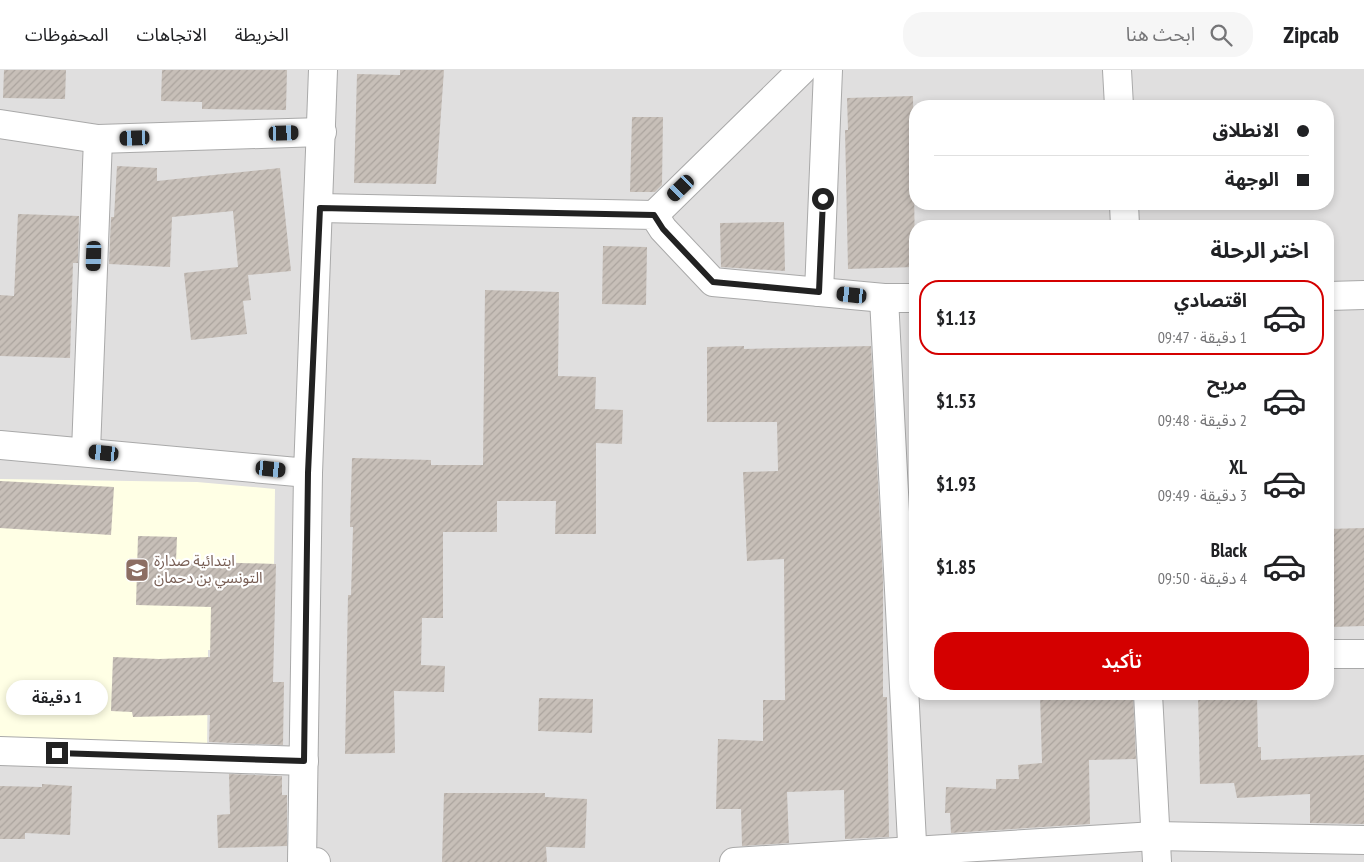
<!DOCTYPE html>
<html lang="ar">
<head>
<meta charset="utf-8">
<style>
	body { margin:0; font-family:"PT Sans Narrow","Noto Sans Arabic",sans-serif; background:#f6f6f6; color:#202124; direction:rtl; height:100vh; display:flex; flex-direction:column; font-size:19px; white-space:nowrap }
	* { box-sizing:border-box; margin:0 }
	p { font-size:16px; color:#757577 }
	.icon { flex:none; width:28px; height:28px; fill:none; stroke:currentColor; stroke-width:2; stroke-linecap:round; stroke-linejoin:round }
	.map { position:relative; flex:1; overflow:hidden; direction:ltr }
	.sheet { position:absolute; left:909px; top:150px; width:425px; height:480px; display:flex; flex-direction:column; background:#fff; border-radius:20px; box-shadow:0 2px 8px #0003; direction:rtl }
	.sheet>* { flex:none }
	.guide { position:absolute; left:909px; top:30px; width:425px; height:110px; border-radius:20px; box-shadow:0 2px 8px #0003; direction:rtl; display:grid; align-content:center; height:110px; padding:0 25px; background:#fff }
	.end { position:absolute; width:22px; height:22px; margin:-11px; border:6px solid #222; background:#fff; box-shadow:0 0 0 2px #fff }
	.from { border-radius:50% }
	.bubble { position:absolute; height:35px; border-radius:18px; background:#fff; box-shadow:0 2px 8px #0003; font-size:16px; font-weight:600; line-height:35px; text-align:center; direction:rtl }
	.car { position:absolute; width:15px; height:30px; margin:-15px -8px; border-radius:6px; box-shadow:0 0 4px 1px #0007; background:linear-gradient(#222 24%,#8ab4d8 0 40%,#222 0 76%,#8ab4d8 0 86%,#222 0) }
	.guide b { display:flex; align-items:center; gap:18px; height:48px; font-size:19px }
	.guide b+b { border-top:1px solid #e0e0e0 }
	.guide i { width:12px; height:12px; background:#202124 }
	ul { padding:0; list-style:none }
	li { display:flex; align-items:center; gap:15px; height:75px; margin:0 10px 8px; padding:0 15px; border:2px solid transparent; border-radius:20px }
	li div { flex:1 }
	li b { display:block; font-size:19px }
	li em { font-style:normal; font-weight:600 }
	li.active { border-color:#d40000 }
	li>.icon { width:45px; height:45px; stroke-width:1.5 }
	h2 { padding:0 25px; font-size:22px; line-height:60px }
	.button { display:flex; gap:10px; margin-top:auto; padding:10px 25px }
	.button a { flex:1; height:58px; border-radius:20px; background:#d40000; color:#fff; font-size:20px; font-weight:600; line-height:58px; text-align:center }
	header { display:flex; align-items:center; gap:30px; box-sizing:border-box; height:70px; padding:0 25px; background:#fff; border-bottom:1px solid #e0e0e0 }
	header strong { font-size:24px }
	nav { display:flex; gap:28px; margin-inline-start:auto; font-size:18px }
	.search { width:350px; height:45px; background:#f6f6f6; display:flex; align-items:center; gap:12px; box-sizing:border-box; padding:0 18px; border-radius:20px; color:#757577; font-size:19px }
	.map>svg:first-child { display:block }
	.residential { fill:#e0dfdf; fill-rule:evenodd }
	.education { fill:#ffffe5 }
	.building { fill:url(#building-hatch) }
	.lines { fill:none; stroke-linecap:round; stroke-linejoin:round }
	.minor-casing { stroke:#a9a9a9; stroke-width:30 }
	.minor { stroke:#fff; stroke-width:28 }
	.route { stroke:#222; stroke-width:6 }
	.labels { text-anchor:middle; stroke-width:4.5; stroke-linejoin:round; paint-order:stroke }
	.education-label { font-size:15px; fill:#785e54; stroke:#fff; text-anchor:start }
</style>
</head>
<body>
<header>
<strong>Zipcab</strong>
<div class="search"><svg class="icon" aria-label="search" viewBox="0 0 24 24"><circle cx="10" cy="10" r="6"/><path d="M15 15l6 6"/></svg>ابحث هنا</div>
<nav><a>الخريطة</a><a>الاتجاهات</a><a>المحفوظات</a></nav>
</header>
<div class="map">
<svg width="1364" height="792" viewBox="0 0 1364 792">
	<defs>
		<pattern id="building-hatch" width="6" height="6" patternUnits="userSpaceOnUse" patternTransform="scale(1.25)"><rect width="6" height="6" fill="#c7bfb8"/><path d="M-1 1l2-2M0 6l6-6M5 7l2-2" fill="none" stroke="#aba49e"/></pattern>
	</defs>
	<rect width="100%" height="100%" fill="#f2efe9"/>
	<path class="residential" d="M 0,0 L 1364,0 L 1364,792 L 0,792 ZM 915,36 L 1328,36 L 1328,134 L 915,134 ZM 915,156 L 1328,156 L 1328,624 L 915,624 Z"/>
	<polygon class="education" points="0,409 197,412 275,419 273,581 208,580 207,686 0,682"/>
	<g class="building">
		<polygon points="4,0 66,0 65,29 3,28"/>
		<polygon points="162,0 287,0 286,40 202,39 202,32 161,31"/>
		<polygon points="400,0 444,0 436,114 354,113 357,4 400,5"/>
		<polygon points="913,26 915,197 848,199 845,60 848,60 847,28"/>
		<polygon points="632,47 663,47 662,115 655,122 630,122"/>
		<polygon points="117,96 157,98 157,111 280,98 291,201 248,205 251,230 243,231 247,264 191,270 184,203 238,197 233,141 172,147 170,197 109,194 111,147 114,147"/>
		<polygon points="18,144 79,146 78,193 73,193 70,288 0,286 0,225 14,226"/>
		<polygon points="784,152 785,201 721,197 720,153"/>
		<polygon points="603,176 647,177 646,235 602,234"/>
		<polygon points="485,220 559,222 558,306 596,307 595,339 623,340 622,374 596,373 596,464 555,464 556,431 497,431 497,462 443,462 443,548 422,548 421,595 445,596 444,622 394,621 395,683 345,684 348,525 351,525 353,457 350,457 352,388 431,390 431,395 483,395"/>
		<polygon points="744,276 744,279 871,276 883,510 883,627 887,627 889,767 845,769 844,720 787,722 789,773 742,776 741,739 716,739 718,669 763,671 763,630 785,630 784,489 747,491 743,402 778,401 777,352 707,352 707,277"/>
		<polygon points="0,411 114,417 111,465 0,458"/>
		<polygon points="1364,458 1364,556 1332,557 1328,459"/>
		<polygon points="138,466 177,467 176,491 276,494 273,612 284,612 283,675 209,672 210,645 133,647 132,642 111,641 113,587 159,589 210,587 211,537 136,535"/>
		<polygon points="1133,624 1136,689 1089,690 1090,754 951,763 950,743 945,743 946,717 996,719 996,709 1019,709 1018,695 1042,693 1040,625"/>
		<polygon points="1198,624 1257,624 1258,677 1261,677 1261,690 1364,685 1364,754 1310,753 1310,724 1237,728 1234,713 1200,714"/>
		<polygon points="539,628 593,629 592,663 538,661"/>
		<polygon points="229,704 282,706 282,725 287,725 287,776 218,778 217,745 230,744"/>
		<polygon points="42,714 72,716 70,765 25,763 25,769 0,769 0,716 42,717"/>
		<polygon points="444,723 545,723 545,727 587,729 585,778 546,777 547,792 442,792"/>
	</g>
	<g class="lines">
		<g class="minor-casing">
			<g id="minor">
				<polyline points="1117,0 1119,36"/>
				<polyline points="0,54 98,69 322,62"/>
				<polyline points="1124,134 1125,156"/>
				<polyline points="320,138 654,145 663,159 713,212 884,228 915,228"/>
				<polyline points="654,145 802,0"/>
				<polyline points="819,222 828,0"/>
				<polyline points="1328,226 1364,225"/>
				<polyline points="884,228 913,792"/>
				<polyline points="0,375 308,403 323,0"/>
				<polyline points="86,381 98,69"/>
				<polyline points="308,403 302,792 316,792"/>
				<polyline points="1328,584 1364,584"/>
				<polyline points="1148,624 1157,792"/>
				<polyline points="0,681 304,691"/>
				<polyline points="734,792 1155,766 1364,770"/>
			</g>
		</g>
		<use href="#minor" class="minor"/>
	</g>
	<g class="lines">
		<polyline class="route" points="57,683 304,691 308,403 320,138 654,145 663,159 713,212 819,222 823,129"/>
	</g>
	<defs>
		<g id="school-square" transform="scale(1.25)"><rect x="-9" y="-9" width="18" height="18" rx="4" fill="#8d6e63" stroke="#fff"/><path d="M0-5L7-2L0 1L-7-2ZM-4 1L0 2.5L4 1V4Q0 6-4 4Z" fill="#fff"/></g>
	</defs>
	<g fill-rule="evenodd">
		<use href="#school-square" x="137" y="500"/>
	</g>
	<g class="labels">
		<g class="education-label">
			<text x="154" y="496">ابتدائية صدارة<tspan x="154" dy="17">التونسي بن دحمان</tspan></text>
		</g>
	</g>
</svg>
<i class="end from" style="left:823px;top:129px"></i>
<i class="end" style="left:57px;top:683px"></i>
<div class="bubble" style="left:6px;top:610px;width:102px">1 دقيقة</div>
<i class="car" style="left:284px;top:63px;rotate:88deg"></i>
<i class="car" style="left:135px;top:68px;rotate:268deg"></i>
<i class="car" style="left:681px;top:118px;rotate:226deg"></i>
<i class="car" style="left:94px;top:186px;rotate:182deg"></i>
<i class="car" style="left:852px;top:225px;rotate:276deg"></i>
<i class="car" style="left:104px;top:383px;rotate:276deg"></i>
<i class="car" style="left:271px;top:399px;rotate:96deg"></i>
<div class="guide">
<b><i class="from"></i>الانطلاق</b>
<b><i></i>الوجهة</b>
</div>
<section class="sheet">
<h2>اختر الرحلة</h2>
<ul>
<li class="active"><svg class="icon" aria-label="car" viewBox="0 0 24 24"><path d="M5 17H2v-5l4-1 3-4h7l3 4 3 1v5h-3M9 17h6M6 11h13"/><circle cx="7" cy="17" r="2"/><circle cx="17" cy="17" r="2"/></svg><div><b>اقتصادي</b><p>1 دقيقة · 09:47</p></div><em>$1.13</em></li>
<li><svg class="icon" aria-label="car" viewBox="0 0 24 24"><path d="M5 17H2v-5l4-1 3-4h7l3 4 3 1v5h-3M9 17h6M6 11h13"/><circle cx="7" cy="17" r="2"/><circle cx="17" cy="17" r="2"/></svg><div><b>مريح</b><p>2 دقيقة · 09:48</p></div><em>$1.53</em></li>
<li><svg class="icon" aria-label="car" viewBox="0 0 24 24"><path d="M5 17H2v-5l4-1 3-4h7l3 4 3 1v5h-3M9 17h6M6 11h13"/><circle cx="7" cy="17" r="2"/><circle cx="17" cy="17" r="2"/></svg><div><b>XL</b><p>3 دقيقة · 09:49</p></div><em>$1.93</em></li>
<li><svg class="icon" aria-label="car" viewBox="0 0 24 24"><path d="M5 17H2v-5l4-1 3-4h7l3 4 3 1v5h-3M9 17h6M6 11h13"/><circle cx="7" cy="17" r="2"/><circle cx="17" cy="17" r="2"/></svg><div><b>Black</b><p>4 دقيقة · 09:50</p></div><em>$1.85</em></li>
</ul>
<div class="button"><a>تأكيد</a></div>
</section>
</div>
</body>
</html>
